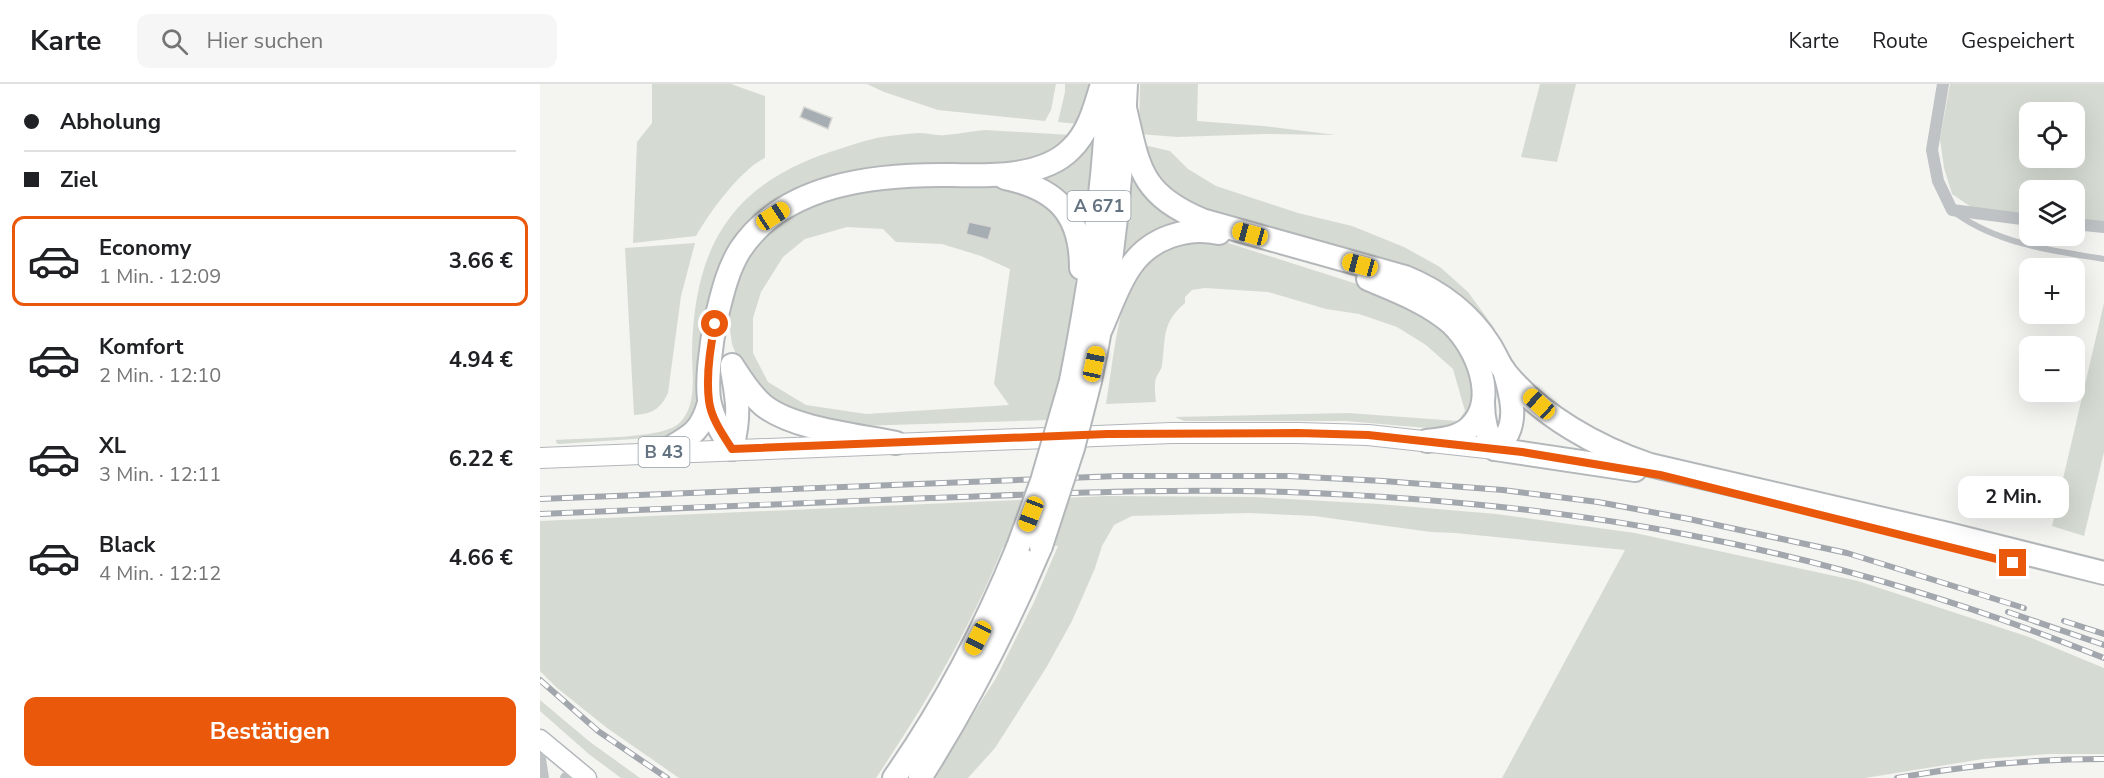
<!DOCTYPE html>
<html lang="de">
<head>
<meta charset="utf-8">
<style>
	body { margin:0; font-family:"Nunito Sans",sans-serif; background:#f6f6f6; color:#202124; height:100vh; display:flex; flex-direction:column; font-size:22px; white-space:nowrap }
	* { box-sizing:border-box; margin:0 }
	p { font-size:20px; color:#757577 }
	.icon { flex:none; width:33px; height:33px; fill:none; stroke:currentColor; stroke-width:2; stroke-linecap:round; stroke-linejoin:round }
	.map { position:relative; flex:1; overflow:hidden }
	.sheet { display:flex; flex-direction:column; background:#fff; width:540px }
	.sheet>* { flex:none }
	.hud { display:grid; align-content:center; height:132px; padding:0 24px; background:#fff }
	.controls { position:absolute; left:1479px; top:18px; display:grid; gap:12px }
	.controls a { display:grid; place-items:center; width:66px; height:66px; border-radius:12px; background:#fff; box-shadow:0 6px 24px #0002; font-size:30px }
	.end { position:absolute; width:27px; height:27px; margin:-14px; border:8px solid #ea580c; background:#fff; box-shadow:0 0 0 3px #fff }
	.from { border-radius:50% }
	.bubble { position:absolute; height:42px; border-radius:12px; background:#fff; box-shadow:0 6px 24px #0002; font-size:20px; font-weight:700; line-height:42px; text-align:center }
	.car { position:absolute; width:18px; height:36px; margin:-18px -9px; border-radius:8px; box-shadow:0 0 4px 2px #0007; background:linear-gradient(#f5c518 24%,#345 0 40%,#f5c518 0 76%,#345 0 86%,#f5c518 0) }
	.hud b { display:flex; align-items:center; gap:21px; height:57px; font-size:22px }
	.hud b+b { border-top:2px solid #e0e0e0 }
	.hud i { width:15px; height:15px; background:#202124 }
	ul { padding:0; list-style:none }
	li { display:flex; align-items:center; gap:18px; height:90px; margin:0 12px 9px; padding:0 12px; border:3px solid transparent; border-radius:12px }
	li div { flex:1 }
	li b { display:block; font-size:22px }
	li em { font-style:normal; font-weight:700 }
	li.selected { border-color:#ea580c }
	li>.icon { width:54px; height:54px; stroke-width:1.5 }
	.cta { display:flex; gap:12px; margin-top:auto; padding:12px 24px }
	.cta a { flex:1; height:69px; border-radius:12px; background:#ea580c; color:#fff; font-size:24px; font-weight:700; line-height:69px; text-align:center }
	header { display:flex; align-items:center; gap:36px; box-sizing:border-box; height:84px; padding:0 30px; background:#fff; border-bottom:2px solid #e0e0e0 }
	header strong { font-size:28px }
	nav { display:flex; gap:33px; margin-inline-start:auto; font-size:21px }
	.search { width:420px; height:54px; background:#f6f6f6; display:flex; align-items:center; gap:15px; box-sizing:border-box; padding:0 21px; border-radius:12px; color:#757577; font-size:22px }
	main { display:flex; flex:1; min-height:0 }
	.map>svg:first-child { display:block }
	.green { fill:#d5dbd2; fill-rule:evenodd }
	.building { fill:#a7aeb3; stroke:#d6d6d3; stroke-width:1.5 }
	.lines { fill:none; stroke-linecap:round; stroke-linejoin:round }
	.secondary-casing { stroke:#b2b6bb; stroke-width:21 }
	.primary-casing { stroke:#b2b6ba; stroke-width:22 }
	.highway-casing { stroke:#b4b7ba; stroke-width:26 }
	.lane { stroke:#bfc3c6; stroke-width:6 }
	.street { stroke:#bfc3c6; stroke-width:12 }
	.secondary { stroke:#fff; stroke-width:18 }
	.primary { stroke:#fff; stroke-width:20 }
	.highway { stroke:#fff; stroke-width:22 }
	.rail-casing { stroke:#a2a7ad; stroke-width:6 }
	.rail { stroke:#fff; stroke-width:4; stroke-dasharray:11; stroke-linecap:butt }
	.highway-bridge-casing { stroke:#b4b7ba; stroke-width:26; stroke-linecap:butt }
	.highway-bridge { stroke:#fff; stroke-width:22 }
	.route { stroke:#ea580c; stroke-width:8 }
	.labels { text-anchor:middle; stroke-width:6; stroke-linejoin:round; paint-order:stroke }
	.shield { fill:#fff; stroke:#929da7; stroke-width:1.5 }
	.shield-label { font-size:18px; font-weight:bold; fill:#647381 }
</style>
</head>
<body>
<header>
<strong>Karte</strong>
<div class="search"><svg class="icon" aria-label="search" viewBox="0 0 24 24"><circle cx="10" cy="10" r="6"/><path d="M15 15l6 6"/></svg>Hier suchen</div>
<nav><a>Karte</a><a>Route</a><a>Gespeichert</a></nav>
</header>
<main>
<section class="sheet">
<div class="hud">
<b><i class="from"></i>Abholung</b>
<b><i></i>Ziel</b>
</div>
<ul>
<li class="selected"><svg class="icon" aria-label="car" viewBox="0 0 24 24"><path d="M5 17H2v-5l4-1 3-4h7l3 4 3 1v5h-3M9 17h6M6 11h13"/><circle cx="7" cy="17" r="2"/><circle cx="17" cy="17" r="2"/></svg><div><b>Economy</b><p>1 Min. · 12:09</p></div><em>3.66 €</em></li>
<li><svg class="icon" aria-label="car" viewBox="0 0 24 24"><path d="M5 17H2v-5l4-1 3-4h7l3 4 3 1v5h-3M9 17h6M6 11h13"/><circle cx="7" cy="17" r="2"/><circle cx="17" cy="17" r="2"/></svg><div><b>Komfort</b><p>2 Min. · 12:10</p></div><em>4.94 €</em></li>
<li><svg class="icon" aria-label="car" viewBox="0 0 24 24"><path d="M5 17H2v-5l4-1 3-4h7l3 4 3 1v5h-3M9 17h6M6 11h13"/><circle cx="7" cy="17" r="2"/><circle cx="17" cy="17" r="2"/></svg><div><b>XL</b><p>3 Min. · 12:11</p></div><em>6.22 €</em></li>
<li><svg class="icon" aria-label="car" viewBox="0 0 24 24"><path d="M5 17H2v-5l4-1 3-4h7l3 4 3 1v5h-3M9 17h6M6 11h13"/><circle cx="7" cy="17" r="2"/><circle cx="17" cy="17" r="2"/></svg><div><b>Black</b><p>4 Min. · 12:12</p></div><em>4.66 €</em></li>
</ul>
<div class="cta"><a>Bestätigen</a></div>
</section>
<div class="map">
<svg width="1564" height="694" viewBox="0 0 1564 694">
	<rect width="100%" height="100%" fill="#f4f4f1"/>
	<g class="green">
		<path d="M 112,0 L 191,0 L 225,12 L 225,74 C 201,85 169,129 156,152 L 93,159 L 97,58 L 112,39 Z"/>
		<polygon points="327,0 516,0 511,26 505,37 398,26 344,8"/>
		<polygon points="525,0 549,0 538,40 518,38 525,8"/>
		<polygon points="600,0 658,0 657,37 723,42 796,51 724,50 637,53 599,50"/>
		<polygon points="1000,0 1036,0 1017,78 981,73"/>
		<path d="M 1410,0 L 1564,0 L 1564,140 L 1535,136 L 1534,106 L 1490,106 L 1489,131 L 1431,123 L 1412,110 L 1404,84 L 1400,55 ZM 1490,28 L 1534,28 L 1534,74 L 1490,74 Z"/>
		<polygon points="554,42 544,161 500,98 498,90"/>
		<path d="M 446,46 L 531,51 L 517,69 L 480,81 L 376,80 L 343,83 L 313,87 L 275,98 L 173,202 C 168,220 164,238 162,256 C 161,274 165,320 155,334 C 148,342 135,350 124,353 L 18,360 L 16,358 L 16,356 C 41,354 119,355 137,341 C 158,324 152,292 152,268 C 154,165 189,102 290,68 C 307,63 324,56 342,53 C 354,51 366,50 378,49 C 387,49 396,52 405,51 C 419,50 432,47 446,46 Z"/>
		<polygon points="604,61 630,67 648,85 676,102 758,129 812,142 864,163 900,183 928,208 955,245 955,252 931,231 664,132 613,96"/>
		<polygon points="589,78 666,143 637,145 575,208"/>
		<path d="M 447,99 L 481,104 L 511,119 L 536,168 L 535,207 L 514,321 L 508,336 L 319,342 L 285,339 L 229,315 L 199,278 L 192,260 L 189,238 L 194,197 L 211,165 L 231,140 L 268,119 L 350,100 ZM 307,143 L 343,145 L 356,158 L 402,160 L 441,172 L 470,185 L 454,300 L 469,321 L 326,330 L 266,321 L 228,298 L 213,269 L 213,234 L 221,208 L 243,173 L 265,155 Z"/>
		<path d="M 643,155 L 685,158 L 814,199 L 878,226 L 917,258 L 930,281 L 938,323 L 910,346 L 806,337 L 644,337 L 635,333 L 808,329 L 918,337 L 925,327 L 913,285 L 886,261 L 857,243 L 819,230 L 786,225 L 728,208 L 665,204 L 652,206 L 645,213 L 645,219 C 621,240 626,253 622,281 C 622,285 618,289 616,294 C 614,302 615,309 616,318 L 566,320 C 573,280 578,209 603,178 C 610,169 633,161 643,155 Z"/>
		<path d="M 155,159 L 141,212 L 128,309 C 120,326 111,330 94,331 L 85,164 Z"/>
		<polygon points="1564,219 1564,368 1544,452 1512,442"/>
		<path d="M 567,412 L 713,413 L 839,420 L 956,430 L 1095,449 L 1318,497 L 1489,553 L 1564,584 L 1564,670 L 1510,670 L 1443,675 L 1325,694 L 962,694 L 1085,466 L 915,449 L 891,448 L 774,432 L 709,429 L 592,432 L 574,441 L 562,462 L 555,484 L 532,537 L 506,584 L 455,664 L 428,694 L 393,694 L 456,594 L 494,518 L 518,462 L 463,463 C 430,545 385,621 336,694 L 139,694 L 67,644 L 16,603 L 0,587 L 0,437 Z"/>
		<polygon points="0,616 50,658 100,694 81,694 50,671 0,627"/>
	</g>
	<g class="building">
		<polygon points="264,23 292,34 288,45 260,33"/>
		<polygon points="429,138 452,143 448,156 426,150"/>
	</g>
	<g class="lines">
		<g class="secondary-casing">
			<polyline id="secondary" points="0,655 47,694"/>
		</g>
		<g class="primary-casing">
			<polyline id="primary" points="0,374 631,349 758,349 828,351 955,365"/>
		</g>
		<g class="highway-casing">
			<g id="highway">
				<path d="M 585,24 C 599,84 600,110 662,136 L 865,193 C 899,207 929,229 949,260 C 955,269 959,280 965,288 C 1001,332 1057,363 1110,381 L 1408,450 L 1564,489"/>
				<path d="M 465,94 C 517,105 541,130 541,184"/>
				<path d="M 828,195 C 856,207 889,219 912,240 C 936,263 959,315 930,343 C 919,354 902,355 887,357"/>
				<path d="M 561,245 C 570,225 578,200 591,182 C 610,154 647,142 679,149"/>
				<path d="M 192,281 C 201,295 210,310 223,321 C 252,345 318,351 356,359"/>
				<path d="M 531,297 C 550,201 564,105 568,7"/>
				<path d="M 550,297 C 571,199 582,100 586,0"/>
				<path d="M 943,319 C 943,336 946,350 955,365 L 1095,386"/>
				<path d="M 192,365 C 183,351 174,337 170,320 C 165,301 172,255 176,235 C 182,211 187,187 200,166 C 244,99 337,90 410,91 C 447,92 503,94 531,65 C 549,48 555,23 562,0"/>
				<path d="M 192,365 C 200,332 198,319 192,286"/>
				<path d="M 955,365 C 981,344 972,314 964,286"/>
				<path d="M 123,368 C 150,352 160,350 169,319"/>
				<path d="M 354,694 C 405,622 445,544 478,463"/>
				<path d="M 380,694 C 427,620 467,543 501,462"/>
			</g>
		</g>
		<path class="lane" d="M 1417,130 C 1459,160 1514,167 1564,175"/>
		<g class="street">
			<polyline points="1403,0 1392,66 1398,97 1412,126 1490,136"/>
			<polyline points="1534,140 1564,143"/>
			<polyline points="0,675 3,694"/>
			<polyline points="26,694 46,694"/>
		</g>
		<use href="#secondary" class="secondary"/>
		<use href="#primary" class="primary"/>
		<use href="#highway" class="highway"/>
		<g class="rail-casing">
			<g id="rail">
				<polyline points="0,415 578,392 748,392 843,397 963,406 1058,418 1149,435 1307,469 1484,524"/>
				<path d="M 0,430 C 130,424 260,419 390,414 C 509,410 629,404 748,408 C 880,413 1015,425 1144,450 C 1288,477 1429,520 1564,574"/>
				<polyline points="1468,528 1564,561"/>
				<polyline points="1524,537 1564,550"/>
				<polyline points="0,596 58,647 127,694"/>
				<path d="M 1357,694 C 1428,681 1492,675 1564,675"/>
			</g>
		</g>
		<use href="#rail" class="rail"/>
		<g class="highway-bridge-casing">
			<g id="highway-bridge">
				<polyline points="501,462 533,364 550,297"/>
				<polyline points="478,463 502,397 531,297"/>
			</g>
		</g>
		<use href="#highway-bridge" class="highway-bridge"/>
	</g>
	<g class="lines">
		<path class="route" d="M 175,240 C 170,264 166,293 169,317 C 171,334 183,351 192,365 L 567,350 L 758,349 L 828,351 L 982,368 L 1120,391 L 1473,479"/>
	</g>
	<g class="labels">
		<g class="shield">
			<rect x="527.5" y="107" width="63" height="30" rx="4.5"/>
			<rect x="98.5" y="353" width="51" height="30" rx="4.5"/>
		</g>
		<g class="shield-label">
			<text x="559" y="128">A 671</text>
			<text x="124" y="374">B 43</text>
		</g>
	</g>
</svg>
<div class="controls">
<a><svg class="icon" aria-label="locate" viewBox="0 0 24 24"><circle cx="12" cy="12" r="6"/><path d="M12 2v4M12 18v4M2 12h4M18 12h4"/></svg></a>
<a><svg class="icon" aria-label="layers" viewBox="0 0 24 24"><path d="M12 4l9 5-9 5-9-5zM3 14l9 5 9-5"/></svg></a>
<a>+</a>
<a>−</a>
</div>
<i class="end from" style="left:175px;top:240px"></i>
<i class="end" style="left:1473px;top:479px"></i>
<div class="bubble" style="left:1418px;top:392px;width:111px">2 Min.</div>
<i class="car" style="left:233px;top:132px;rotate:57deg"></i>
<i class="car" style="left:710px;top:150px;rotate:285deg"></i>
<i class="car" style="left:820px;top:181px;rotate:285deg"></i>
<i class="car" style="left:554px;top:280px;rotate:12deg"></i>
<i class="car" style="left:999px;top:320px;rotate:312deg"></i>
<i class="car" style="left:491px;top:430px;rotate:201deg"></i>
<i class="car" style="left:438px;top:554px;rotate:207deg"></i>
</div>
</main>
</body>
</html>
